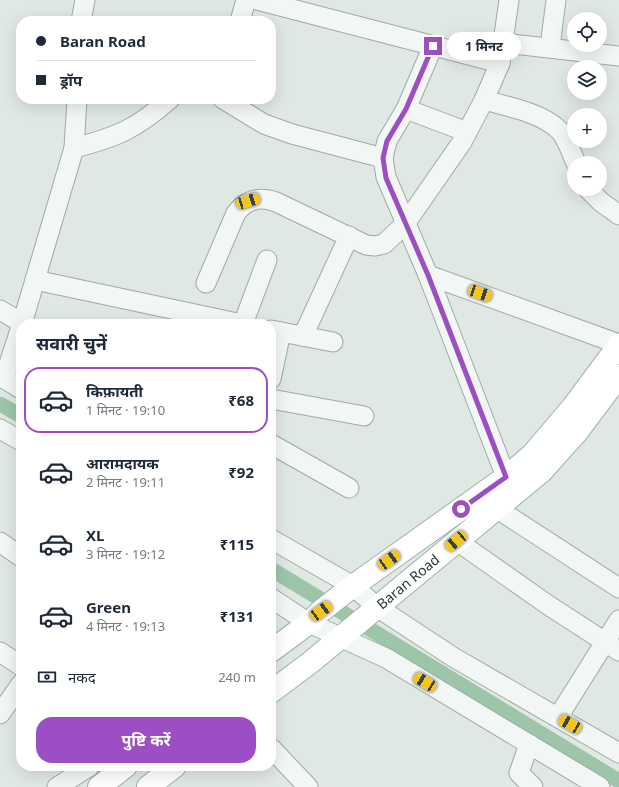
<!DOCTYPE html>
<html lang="hi">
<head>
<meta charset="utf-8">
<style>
	body { margin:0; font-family:"Noto Sans","Noto Sans Devanagari",sans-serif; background:#f6f6f7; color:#1f2937; height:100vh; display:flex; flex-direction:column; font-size:15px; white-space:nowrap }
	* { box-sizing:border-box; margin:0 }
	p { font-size:13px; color:#747a83 }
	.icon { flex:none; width:22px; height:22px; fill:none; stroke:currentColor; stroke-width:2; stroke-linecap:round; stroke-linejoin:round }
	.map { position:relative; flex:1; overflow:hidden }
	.details { position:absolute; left:16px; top:319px; width:260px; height:452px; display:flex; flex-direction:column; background:#fff; border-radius:16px; box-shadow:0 4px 16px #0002 }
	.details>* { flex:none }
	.hud { position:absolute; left:16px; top:16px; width:260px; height:88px; border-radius:16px; box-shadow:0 4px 16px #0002; display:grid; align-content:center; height:88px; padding:0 20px; background:#fff }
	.controls { position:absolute; left:567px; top:12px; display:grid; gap:8px }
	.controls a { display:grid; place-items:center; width:40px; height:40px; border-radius:50%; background:#fff; box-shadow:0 4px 16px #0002; font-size:20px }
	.end { position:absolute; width:18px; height:18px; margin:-9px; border:5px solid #9c4ec4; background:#fff; box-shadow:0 0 0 2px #fff }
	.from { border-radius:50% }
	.bubble { position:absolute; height:28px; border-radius:14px; background:#fff; box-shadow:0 4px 16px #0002; font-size:13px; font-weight:700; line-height:28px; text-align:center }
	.car { position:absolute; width:12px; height:24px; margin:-12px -6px; border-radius:5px; box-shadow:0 0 3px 1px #0007; background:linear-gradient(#f5c518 24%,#345 0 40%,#f5c518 0 76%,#345 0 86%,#f5c518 0) }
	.hud b { display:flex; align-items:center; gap:14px; height:38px; font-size:15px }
	.hud b+b { border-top:1px solid #e0e1e3 }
	.hud i { width:10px; height:10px; background:#1f2937 }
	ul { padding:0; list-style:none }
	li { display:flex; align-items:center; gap:12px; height:66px; margin:0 8px 6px; padding:0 12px; border:2px solid transparent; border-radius:16px }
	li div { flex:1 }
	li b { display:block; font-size:15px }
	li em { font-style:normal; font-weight:700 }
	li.selected { border-color:#9c4ec4 }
	li>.icon { width:36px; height:36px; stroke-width:1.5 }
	h2 { padding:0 20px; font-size:18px; line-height:48px }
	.pay { display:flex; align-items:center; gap:10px; height:44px; padding:0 20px; font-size:15px }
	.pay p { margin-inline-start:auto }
	.button { display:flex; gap:8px; margin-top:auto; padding:8px 20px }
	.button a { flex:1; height:46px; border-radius:16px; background:#9c4ec4; color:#fff; font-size:16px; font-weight:700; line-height:46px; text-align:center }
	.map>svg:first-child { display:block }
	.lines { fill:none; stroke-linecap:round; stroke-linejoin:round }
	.canal { stroke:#9dc5aa; stroke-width:15 }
	.minor-casing { stroke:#9eaba4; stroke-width:21 }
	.major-casing { stroke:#a0b2a8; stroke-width:24 }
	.minor { stroke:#f2f6f4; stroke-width:19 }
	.major { stroke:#fff; stroke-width:22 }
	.route { stroke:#9c4ec4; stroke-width:5 }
	.labels { text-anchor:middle; stroke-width:3; stroke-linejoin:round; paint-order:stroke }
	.street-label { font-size:14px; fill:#2a3e33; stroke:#eff5f2 }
</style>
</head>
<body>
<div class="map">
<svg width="619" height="787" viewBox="0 0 619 787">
	<rect width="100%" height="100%" fill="#e0e8e3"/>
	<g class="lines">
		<g class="canal">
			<polyline points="0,404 21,416"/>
			<polyline points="271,569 619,781"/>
		</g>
		<g class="minor-casing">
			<g id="minor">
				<polyline points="257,0 500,63"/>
				<polyline points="81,21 85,0"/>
				<polyline points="240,21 246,0"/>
				<polyline points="504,43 619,56"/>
				<polyline points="550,47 556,0"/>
				<polyline points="223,99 264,124 292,134 383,158 386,177 428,275 506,477"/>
				<polyline points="484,100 500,63 509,0"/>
				<polyline points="406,109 467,132"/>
				<path d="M 74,148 C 117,137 136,129 170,99"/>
				<polyline points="383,158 387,141 406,109 433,46"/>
				<polyline points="588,189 601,202 619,215"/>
				<polyline points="428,275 619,344"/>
				<polyline points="35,280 242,324"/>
				<path d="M 206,283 L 236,213 C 247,199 259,196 276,202 L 366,245 L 375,246 L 384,244 L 405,224 L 462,142 L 484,100 C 508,107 540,112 559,130 C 567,138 571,152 576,163"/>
				<polyline points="0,310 22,323"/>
				<polyline points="22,324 74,148 77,99"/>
				<polyline points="243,324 267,260"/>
				<polyline points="271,330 333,342"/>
				<polyline points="303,336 349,236"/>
				<polyline points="0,376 21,389"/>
				<polyline points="4,379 21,327"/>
				<polyline points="271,379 281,332"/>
				<polyline points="271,399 364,416"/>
				<polyline points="0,429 21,441"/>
				<polyline points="271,444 349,488"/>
				<polyline points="496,508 619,588"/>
				<polyline points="271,539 353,586 377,607 453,657 619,753"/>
				<polyline points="457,541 548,605 619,651"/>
				<polyline points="0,542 21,557"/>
				<polyline points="271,598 309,623 386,658 600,787"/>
				<polyline points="0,652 21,666"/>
				<polyline points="0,714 21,684"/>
				<polyline points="558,717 619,620"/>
				<polyline points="529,744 519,773 533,787"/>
				<polyline points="271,748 308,787"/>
				<polyline points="57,787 90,766"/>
			</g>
		</g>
		<g class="major-casing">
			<g id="major">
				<polyline points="271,651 309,623 321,611 353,586 506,477 532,455 572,408 619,345"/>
				<path id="s1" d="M 271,692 L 311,662 L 542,471 L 577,432 L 619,376"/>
				<polyline points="99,787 126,766"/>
				<polyline points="148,787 175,766"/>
			</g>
		</g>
		<use href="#minor" class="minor"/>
		<use href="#major" class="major"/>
	</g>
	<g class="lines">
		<polyline class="route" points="433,46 406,109 387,141 383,158 386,178 428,275 506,477 461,509"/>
	</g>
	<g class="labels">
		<g class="street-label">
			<text dy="5" stroke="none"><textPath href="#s1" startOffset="176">Baran Road</textPath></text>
		</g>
	</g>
</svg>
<div class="controls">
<a><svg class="icon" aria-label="locate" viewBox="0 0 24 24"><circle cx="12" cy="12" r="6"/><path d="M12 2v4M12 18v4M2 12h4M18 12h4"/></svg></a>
<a><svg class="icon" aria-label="layers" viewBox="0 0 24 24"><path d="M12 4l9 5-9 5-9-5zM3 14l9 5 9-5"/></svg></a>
<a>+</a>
<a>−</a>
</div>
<i class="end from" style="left:461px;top:509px"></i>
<i class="end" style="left:433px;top:46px"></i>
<div class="bubble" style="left:447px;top:32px;width:74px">1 मिनट</div>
<i class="car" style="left:248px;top:201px;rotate:73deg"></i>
<i class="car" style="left:480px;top:293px;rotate:109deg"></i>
<i class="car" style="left:456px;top:541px;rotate:230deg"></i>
<i class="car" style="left:389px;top:560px;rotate:55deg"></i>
<i class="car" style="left:321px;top:611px;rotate:54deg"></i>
<i class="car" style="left:425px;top:682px;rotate:301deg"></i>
<i class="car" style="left:570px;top:724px;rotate:300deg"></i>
<div class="hud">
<b><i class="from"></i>Baran Road</b>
<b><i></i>ड्रॉप</b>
</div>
<section class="details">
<h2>सवारी चुनें</h2>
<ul>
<li class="selected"><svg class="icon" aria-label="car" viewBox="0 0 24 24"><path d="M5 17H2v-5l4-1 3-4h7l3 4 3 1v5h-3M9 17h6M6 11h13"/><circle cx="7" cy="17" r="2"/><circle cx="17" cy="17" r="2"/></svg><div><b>किफ़ायती</b><p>1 मिनट · 19:10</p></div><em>₹68</em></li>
<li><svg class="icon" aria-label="car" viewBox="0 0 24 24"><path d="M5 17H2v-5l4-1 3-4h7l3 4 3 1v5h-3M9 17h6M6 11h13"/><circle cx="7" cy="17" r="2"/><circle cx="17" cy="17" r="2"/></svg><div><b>आरामदायक</b><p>2 मिनट · 19:11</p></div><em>₹92</em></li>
<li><svg class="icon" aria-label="car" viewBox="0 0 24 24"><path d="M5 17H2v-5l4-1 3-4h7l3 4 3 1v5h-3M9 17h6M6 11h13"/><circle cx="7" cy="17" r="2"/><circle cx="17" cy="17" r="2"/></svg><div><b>XL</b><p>3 मिनट · 19:12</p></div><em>₹115</em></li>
<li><svg class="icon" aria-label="car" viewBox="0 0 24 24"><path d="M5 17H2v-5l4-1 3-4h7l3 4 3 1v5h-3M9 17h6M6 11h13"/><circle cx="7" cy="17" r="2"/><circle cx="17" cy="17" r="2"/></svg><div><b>Green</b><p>4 मिनट · 19:13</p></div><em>₹131</em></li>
</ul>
<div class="pay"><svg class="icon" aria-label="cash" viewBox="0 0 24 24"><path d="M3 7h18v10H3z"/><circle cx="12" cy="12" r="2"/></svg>नकद<p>240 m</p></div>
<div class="button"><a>पुष्टि करें</a></div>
</section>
</div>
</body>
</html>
